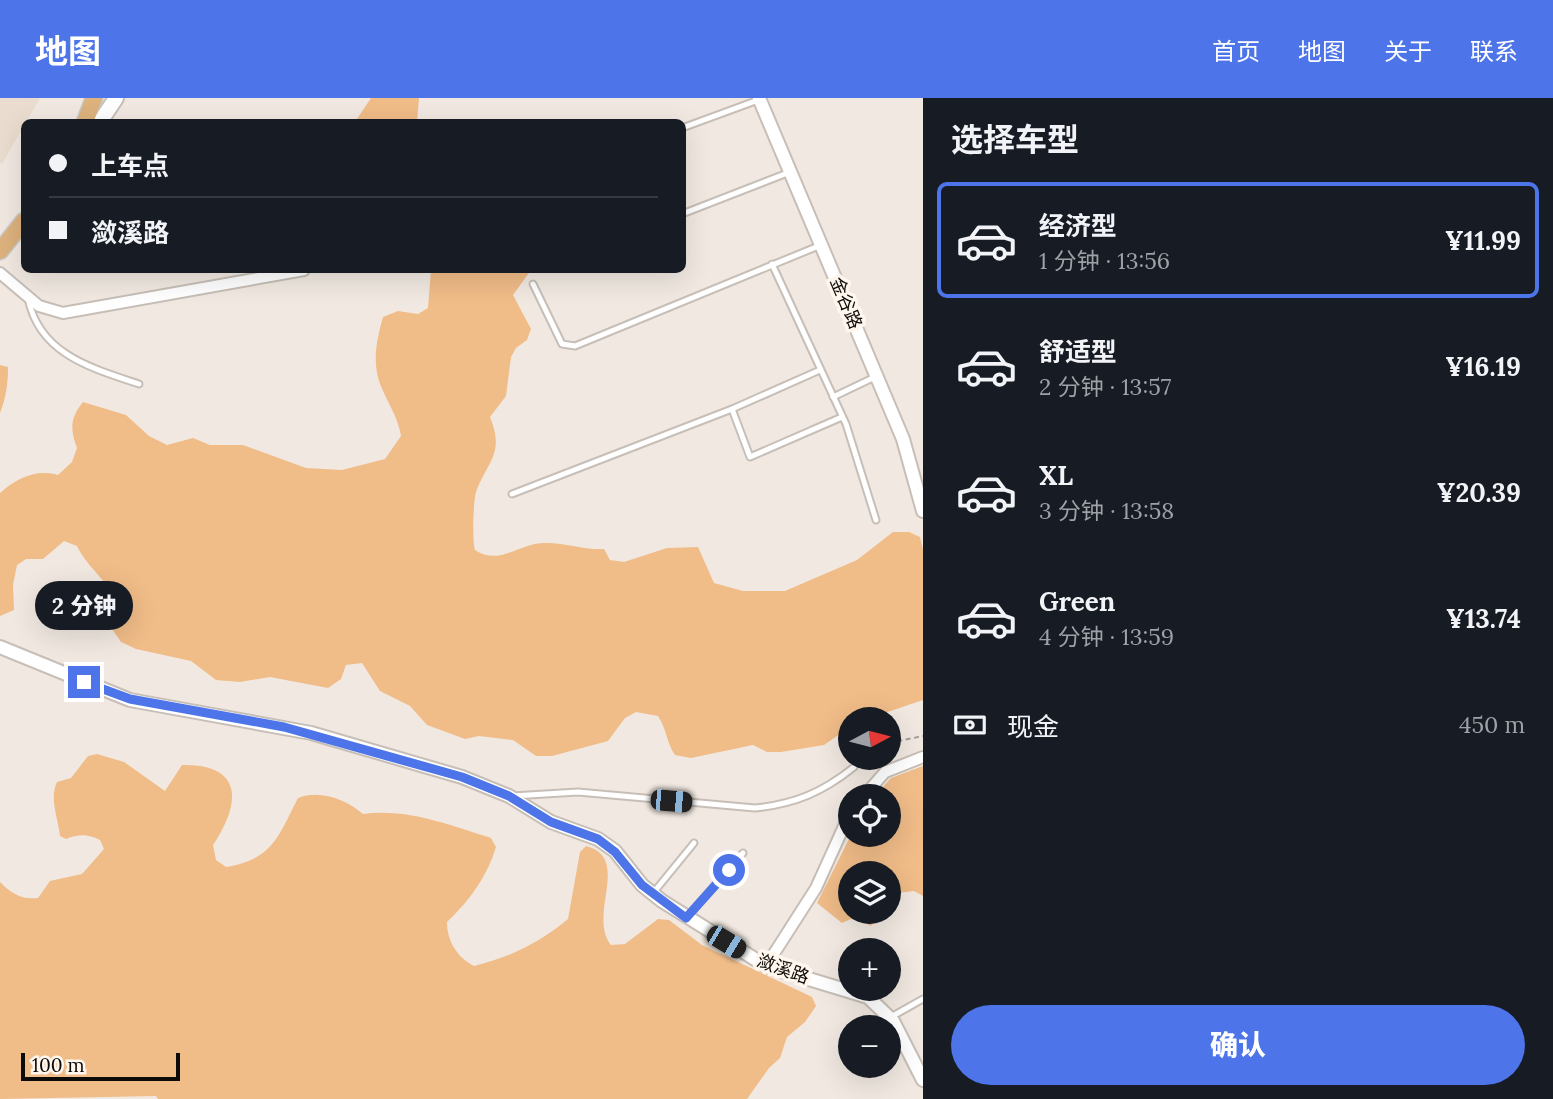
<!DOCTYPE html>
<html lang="zh">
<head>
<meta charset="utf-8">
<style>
	body { margin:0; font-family:Lora,"Noto Sans SC",serif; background:#242831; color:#f1f3f6; height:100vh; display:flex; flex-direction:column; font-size:26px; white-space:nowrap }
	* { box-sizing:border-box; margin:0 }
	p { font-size:23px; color:#9ea1a6 }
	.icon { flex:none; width:38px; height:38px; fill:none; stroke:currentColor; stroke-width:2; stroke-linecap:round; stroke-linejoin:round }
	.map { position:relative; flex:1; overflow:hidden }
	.panel { display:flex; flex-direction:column; background:#171b24; width:630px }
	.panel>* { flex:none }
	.guide { position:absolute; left:21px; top:21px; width:665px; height:154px; border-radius:10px; box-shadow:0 7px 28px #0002; display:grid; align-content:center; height:154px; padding:0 28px; background:#171b24 }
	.needle { width:46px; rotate:83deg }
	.fabs { position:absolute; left:838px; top:609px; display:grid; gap:14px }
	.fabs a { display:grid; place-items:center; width:63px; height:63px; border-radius:50%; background:#171b24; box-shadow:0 7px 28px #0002; font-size:35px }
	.scale { position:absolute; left:21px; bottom:18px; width:159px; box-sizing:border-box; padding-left:7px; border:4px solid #0d0b08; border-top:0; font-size:19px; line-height:24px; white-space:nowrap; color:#0d0b08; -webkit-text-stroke:5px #fff6ee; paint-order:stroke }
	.end { position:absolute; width:32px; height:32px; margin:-16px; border:9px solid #4d75e9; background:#fff; box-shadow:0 0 0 4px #fff }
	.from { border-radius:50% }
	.bubble { position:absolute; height:49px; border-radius:24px; background:#171b24; box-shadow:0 7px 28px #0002; font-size:23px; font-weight:800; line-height:49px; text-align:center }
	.car { position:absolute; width:21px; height:42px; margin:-21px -10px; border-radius:9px; box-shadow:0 0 5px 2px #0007; background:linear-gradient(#222 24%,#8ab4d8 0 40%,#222 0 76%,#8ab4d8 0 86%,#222 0) }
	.guide b { display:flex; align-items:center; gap:24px; height:66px; font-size:26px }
	.guide b+b { border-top:2px solid #363941 }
	.guide i { width:18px; height:18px; background:#f1f3f6 }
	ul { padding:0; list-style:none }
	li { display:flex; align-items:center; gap:21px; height:116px; margin:0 14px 10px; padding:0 14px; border:4px solid transparent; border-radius:10px }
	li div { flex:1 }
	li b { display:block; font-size:26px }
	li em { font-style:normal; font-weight:800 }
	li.active { border-color:#4d75e9 }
	li>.icon { width:63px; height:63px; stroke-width:1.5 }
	h2 { padding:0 28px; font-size:32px; line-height:84px }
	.pay { display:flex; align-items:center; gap:18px; height:77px; padding:0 28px; font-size:26px }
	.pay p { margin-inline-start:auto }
	.cta { display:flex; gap:14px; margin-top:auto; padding:14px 28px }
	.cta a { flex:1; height:80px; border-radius:42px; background:#4d75e9; color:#fff; font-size:28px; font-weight:800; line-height:80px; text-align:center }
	header { display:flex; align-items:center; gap:42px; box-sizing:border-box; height:98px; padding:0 35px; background:#4d75e9; color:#fff }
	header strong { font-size:33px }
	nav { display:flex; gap:38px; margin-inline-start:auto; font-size:24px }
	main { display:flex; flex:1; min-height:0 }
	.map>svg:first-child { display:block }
	.built { fill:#eaddcf }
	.green { fill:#f0bc88 }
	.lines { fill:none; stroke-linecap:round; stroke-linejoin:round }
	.service-casing { stroke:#c7bfb7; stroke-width:9 }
	.minor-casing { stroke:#c7bfb7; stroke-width:14 }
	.tertiary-casing { stroke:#c7bfb7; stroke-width:16 }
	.secondary-casing { stroke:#c7bfb7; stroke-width:18 }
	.primary-casing { stroke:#cac9c9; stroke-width:19 }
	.path { stroke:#a49e98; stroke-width:2; stroke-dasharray:5 3.5; stroke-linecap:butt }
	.service { stroke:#fff; stroke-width:5 }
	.minor { stroke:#fff; stroke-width:10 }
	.tertiary { stroke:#fff; stroke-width:12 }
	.secondary { stroke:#fff; stroke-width:14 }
	.primary { stroke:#ddb27d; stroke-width:16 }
	.route { stroke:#4d75e9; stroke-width:9 }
	.labels { text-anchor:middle; stroke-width:7; stroke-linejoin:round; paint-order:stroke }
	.street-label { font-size:18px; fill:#0d0b08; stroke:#fff6ee }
</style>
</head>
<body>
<header>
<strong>地图</strong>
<nav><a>首页</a><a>地图</a><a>关于</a><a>联系</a></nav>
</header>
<main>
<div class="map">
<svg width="923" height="1001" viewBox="0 0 923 1001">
	<rect width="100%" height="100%" fill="#f1e9e1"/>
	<polygon class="built" points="0,0 40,0 2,66 0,65"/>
	<g class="green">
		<polygon points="371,0 419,0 417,24 355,24"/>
		<path d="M 431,172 L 531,172 L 513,197 L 531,231 L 527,242 L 516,250 L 511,259 L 506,298 L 490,319 C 504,354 490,361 477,391 C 473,400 472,442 475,452 C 499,468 518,446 543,445 C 564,444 583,452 604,451 L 610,462 L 624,464 L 667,450 L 698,449 L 714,485 L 743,493 L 785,493 L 857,462 L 893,434 L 909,434 L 920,439 L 923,451 L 923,602 L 867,621 L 850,621 L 850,629 L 824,647 L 781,654 L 767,654 L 753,647 L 691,660 L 675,657 C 666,644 667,631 658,618 L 636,614 L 625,620 L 608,643 L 552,658 L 536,658 L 513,642 L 479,638 L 465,641 L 427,627 L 410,608 L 380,593 L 362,565 L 346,567 L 341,581 L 328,590 L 270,579 L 240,584 L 216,582 L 191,563 L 136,551 L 121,544 L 112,531 L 112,517 L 118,507 C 112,486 87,470 77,448 L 64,443 L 43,461 L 26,461 L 17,467 L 13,487 L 14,512 L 0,518 L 0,395 C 17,380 36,371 58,377 L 72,364 L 77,350 C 70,331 70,320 83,304 L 126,317 L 149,338 L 167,347 L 193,340 L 210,347 L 243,347 L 306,370 L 342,372 L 385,361 L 401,338 C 398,320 390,309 383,293 C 371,268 376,244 383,219 L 398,213 L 418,216 L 428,210 Z"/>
		<path d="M 0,267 L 8,269 C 8,285 6,300 0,315 Z"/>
		<path d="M 97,656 L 124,664 L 165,693 L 182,667 C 244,666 241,705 213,747 L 216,762 L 226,769 C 273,761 278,739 298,700 C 320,691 347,702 363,716 C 408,710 449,727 491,740 L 496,749 C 487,779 470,802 447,824 C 447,843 457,859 474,868 C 508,860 541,844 568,821 L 580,754 L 586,748 C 632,760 587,817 611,847 L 625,846 L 658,821 L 669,822 L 702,847 L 812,899 L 816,908 L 805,924 L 787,939 L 780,960 L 769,970 L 747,1001 L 158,1001 L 156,998 L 0,1001 L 0,784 C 11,795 21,802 38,800 L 50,783 L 82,776 L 104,751 L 100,742 C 87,736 79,736 66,741 L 60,738 C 58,719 49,701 57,684 L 71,680 L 88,658 Z"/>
		<polygon points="923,668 923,798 914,793 897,795 889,805 889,775 850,775 850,814 882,814 871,828 853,820 842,825 817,805 851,737 889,737 889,698 875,698 891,680"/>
	</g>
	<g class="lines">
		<g class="service-casing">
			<g id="service">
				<polyline points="682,30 761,1"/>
				<polyline points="682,116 790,74"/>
				<polyline points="772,166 846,326 876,422"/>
				<polyline points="533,186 562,246 575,248 821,147"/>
				<path d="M 28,200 C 39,256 91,270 139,286"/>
				<polyline points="833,299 877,278"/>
				<polyline points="732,311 750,359 842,319"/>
				<polyline points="512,396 732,311 820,272"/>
				<path d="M 512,698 L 578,694 L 755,710 C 795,706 823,694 854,669"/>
				<polyline points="654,794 694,745"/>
				<polyline points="688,818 743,755"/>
				<polyline points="868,852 871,848"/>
				<polyline points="839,890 850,875"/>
				<polyline points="891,919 923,901"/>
			</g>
		</g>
		<g class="minor-casing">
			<g id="minor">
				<polyline points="0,175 39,208 63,215 304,172"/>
				<polyline points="864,698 885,674 923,659"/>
				<polyline points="766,868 816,790 850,715"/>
			</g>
		</g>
		<g class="tertiary-casing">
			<g id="tertiary">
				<polyline points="759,0 903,341 923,413"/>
				<polyline points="0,549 130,602 311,635 462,679 509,698 551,724 598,741 615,753 642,787 662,803 766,868 868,899 893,923 923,982"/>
			</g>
		</g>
		<g class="secondary-casing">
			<polyline id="secondary" points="100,24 116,0"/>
		</g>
		<g class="primary-casing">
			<g id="primary">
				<polyline points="85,24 94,0"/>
				<polyline points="0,153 24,123"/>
			</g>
		</g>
		<g class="path">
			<polyline points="889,645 923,638"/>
			<polyline points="860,664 865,660"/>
		</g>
		<use href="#service" class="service"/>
		<use href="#minor" class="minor"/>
		<use href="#tertiary" class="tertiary"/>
		<use href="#secondary" class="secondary"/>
		<use href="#primary" class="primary"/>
	</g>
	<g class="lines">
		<polyline class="route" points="84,584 130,601 284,629 462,679 509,698 551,724 598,741 615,754 642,787 686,820 729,772"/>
	</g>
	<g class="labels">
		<g class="street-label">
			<text transform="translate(846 205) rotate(67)" y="6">金谷路</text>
			<text transform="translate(783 871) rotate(20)" y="6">潋溪路</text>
		</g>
	</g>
</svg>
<div class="fabs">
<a><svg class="needle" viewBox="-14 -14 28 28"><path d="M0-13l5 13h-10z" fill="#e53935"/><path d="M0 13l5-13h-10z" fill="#9ea1a6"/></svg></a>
<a><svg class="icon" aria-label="locate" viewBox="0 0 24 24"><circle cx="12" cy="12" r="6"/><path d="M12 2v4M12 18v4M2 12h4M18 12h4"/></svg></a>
<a><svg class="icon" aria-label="layers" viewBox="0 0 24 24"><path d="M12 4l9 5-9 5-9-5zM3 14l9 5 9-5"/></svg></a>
<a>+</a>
<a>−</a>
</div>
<div class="scale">100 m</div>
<i class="end from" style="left:729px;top:772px"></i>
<i class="end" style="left:84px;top:584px"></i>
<div class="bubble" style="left:35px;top:483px;width:98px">2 分钟</div>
<i class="car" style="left:671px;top:703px;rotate:95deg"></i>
<i class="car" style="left:726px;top:844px;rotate:121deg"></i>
<div class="guide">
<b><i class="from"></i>上车点</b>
<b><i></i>潋溪路</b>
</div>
</div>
<section class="panel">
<h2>选择车型</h2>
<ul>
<li class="active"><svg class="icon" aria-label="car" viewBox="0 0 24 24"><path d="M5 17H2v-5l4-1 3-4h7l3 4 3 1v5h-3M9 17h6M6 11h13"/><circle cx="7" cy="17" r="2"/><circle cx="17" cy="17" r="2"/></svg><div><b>经济型</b><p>1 分钟 · 13:56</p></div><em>¥11.99</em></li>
<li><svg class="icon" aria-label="car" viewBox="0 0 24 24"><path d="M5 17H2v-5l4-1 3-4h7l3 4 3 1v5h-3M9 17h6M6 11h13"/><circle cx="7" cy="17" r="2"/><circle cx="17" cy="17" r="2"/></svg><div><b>舒适型</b><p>2 分钟 · 13:57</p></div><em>¥16.19</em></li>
<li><svg class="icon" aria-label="car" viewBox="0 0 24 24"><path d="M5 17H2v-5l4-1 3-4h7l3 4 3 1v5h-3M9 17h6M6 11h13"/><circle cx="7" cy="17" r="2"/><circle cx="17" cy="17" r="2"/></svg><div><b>XL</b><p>3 分钟 · 13:58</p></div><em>¥20.39</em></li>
<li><svg class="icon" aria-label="car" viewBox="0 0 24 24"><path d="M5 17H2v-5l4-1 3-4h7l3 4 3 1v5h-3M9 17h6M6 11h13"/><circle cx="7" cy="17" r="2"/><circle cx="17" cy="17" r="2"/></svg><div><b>Green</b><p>4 分钟 · 13:59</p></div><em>¥13.74</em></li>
</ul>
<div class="pay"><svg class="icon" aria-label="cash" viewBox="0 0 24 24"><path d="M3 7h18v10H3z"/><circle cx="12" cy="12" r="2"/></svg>现金<p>450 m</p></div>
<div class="cta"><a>确认</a></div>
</section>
</main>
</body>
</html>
